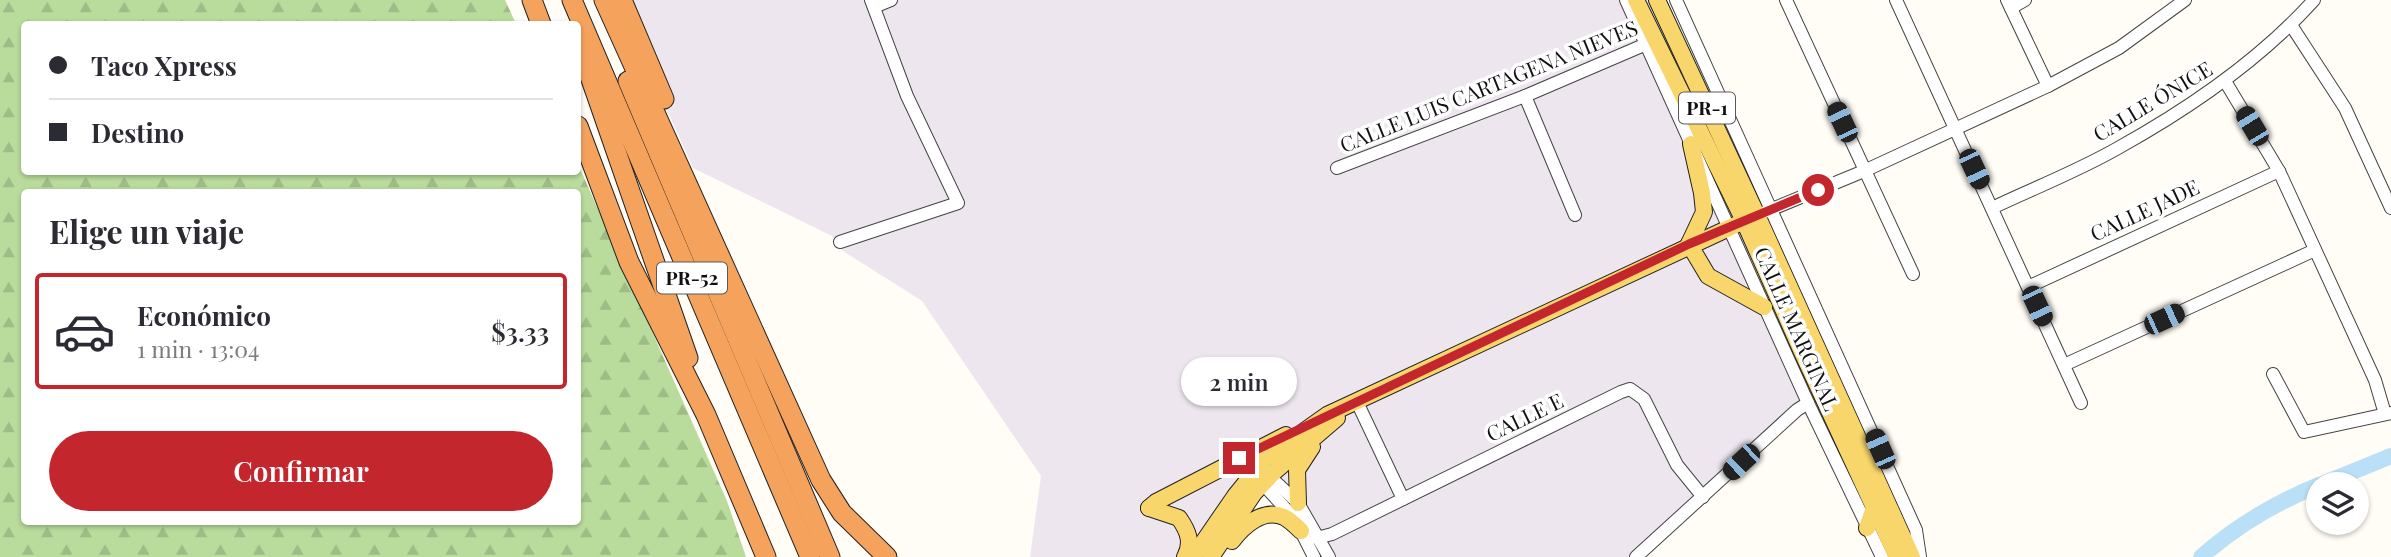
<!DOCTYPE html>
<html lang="es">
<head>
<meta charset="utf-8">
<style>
	body { margin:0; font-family:"Playfair Display",serif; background:#f7f7f7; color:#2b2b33; height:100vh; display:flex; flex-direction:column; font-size:26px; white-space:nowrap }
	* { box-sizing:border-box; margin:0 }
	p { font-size:23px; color:#7c7c81 }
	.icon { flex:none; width:38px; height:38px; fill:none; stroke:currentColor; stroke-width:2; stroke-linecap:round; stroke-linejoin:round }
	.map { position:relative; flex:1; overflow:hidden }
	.sheet { position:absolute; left:21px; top:189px; width:560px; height:336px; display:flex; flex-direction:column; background:#fff; border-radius:7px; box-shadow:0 2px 5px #0004 }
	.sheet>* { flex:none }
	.top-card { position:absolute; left:21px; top:21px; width:560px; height:154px; border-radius:7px; box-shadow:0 2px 5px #0004; display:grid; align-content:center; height:154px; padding:0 28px; background:#fff }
	.tools { position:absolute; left:2306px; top:472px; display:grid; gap:14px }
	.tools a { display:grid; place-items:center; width:63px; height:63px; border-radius:50%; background:#fff; box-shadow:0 2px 5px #0004; font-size:35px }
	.end { position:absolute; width:32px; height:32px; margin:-16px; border:9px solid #c4262e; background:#fff; box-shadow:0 0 0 4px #fff }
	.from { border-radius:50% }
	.bubble { position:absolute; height:49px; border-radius:24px; background:#fff; box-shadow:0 2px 5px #0004; font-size:23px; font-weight:600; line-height:49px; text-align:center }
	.car { position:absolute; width:21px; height:42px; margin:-21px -10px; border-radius:9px; box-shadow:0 0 5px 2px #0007; background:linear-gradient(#222 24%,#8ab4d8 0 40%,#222 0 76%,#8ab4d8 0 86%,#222 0) }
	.top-card b { display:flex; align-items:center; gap:24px; height:66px; font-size:26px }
	.top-card b+b { border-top:2px solid #e1e1e2 }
	.top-card i { width:18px; height:18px; background:#2b2b33 }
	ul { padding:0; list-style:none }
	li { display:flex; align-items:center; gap:21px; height:116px; margin:0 14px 10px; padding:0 14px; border:4px solid transparent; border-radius:7px }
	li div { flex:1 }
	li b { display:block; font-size:26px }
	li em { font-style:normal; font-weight:600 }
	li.on { border-color:#c4262e }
	li>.icon { width:63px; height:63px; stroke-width:1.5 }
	h2 { padding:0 28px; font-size:32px; line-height:84px }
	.cta { display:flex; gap:14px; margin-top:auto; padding:14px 28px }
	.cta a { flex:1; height:80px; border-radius:42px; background:#c4262e; color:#fff; font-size:28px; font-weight:600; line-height:80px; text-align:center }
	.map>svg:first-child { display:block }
	.industrial { fill:#eee6ef }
	.forest { fill:url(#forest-firs); fill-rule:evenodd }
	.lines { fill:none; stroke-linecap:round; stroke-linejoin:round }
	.river { stroke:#b9e0f7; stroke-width:16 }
	.minor-casing { stroke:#444; stroke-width:14 }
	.major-casing { stroke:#222; stroke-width:18 }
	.highway-casing { stroke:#222; stroke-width:21 }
	.minor { stroke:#fff; stroke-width:12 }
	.major { stroke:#f9d66b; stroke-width:16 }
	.highway { stroke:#f5a25d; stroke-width:19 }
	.route { stroke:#c4262e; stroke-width:9 }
	.labels { text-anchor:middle; stroke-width:7; stroke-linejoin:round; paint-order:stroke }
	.shield { fill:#fff; stroke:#585858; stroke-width:2 }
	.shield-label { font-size:19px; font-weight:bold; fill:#111 }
	.street-label { font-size:21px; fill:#111; stroke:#fff }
</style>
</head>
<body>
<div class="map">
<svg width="2391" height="557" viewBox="0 0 2391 557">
	<defs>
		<pattern id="forest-firs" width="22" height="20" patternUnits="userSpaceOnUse" patternTransform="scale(1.75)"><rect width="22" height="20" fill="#b9dc9c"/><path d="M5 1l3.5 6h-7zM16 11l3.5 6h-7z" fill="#9ebc85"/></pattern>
	</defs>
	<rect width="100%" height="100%" fill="#fffdf5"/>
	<polygon class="industrial" points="618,0 1650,0 1833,400 1807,405 1639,557 1334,557 1260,489 1211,557 1030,557 1041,476 922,301 843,251 832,236 693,168"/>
	<path class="forest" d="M 0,0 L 505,0 L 516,24 L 24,24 L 24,172 L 578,172 L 578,164 L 727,501 L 746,557 L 0,557 ZM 24,192 L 578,192 L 578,522 L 24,522 Z"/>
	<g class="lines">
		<g class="river">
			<polyline points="2320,485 2391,456"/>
			<path d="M 2201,557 C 2235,527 2277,502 2319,485"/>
		</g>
		<g class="minor-casing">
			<g id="minor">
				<polyline points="1626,0 1808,403 1882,557"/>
				<polyline points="1676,0 1916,530 1920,557"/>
				<polyline points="1786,0 1913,274"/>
				<polyline points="1896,0 2081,403"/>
				<polyline points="2007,0 2048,86"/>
				<polyline points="874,7 891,0"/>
				<polyline points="2011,8 2025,0"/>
				<polyline points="2291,25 2345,108 2391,208"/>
				<polyline points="2225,81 2279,171 2375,380 2385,414"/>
				<polyline points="1525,96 1575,215"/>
				<polyline points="1337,168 1525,96 1651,42"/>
				<path d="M 1992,208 C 2034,188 2078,171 2118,148 C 2190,108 2259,61 2314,0"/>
				<polyline points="1765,212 1864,171 2048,86 2119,48 2185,0"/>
				<polyline points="840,242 958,203 907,96 871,0"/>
				<polyline points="2028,287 2279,171"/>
				<polyline points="2064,365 2315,250"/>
				<polyline points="2273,374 2304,432 2391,413"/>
				<polyline points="1357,402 1403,499"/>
				<polyline points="1239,458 1295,519 1314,557"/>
				<polyline points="1265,472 1298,503 1329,557"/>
				<polyline points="1317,538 1332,534 1621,392 1630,389 1644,399 1677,465 1703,497"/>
				<polyline points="1636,557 1797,410 1808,403"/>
			</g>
		</g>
		<g class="major-casing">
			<g id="major">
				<polyline points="1636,0 1744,221 1802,352 1897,557"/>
				<polyline points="1657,0 1757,215 1912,557"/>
				<polyline points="1689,244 1704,212 1702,193 1691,144"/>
				<polyline points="1689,244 1708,276 1764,307"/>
				<polyline points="1298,503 1297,470 1312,447"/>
				<polyline points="1149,508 1156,502 1286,435"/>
				<path d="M 1149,508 L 1179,518 C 1188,531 1193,542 1185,557"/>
				<polyline points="1867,528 1874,508"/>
				<path d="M 1232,541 C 1243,526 1263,508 1284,517 C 1290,520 1296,526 1301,531"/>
				<polyline points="1193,557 1235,496 1265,459 1327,415 1744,221"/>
				<polyline points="1211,557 1254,493 1273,473 1337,418"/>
			</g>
		</g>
		<g class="highway-casing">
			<g id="highway">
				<polyline points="532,0 541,24"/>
				<polyline points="572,0 810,557"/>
				<polyline points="604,0 821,480 842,513 887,557"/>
				<polyline points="622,0 664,99"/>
				<polyline points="578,42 688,358"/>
				<polyline points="628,81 830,557"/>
				<polyline points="578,126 629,262 706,415 766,557"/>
			</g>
		</g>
		<use href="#minor" class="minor"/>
		<use href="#major" class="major"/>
		<use href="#highway" class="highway"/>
	</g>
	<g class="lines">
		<polyline class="route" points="1239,458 1689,244 1818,190"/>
	</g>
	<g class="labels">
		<g class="shield">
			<rect x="1679" y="92.5" width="56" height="31" rx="5"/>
			<rect x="657" y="262.5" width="70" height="31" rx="5"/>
		</g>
		<g class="shield-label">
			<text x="1707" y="115">PR-1</text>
			<text x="692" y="285">PR-52</text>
		</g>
		<g class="street-label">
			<text transform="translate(1489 87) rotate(-22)" y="7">CALLE LUIS CARTAGENA NIEVES</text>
			<text transform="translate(2153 102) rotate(-31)" y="7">CALLE ÓNICE</text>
			<text transform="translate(2145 211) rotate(-25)" y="7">CALLE JADE</text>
			<text transform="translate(1796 329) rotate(66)" y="7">CALLE MARGINAL</text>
			<text transform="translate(1525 418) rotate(-26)" y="7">CALLE E</text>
		</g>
	</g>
</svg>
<div class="tools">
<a><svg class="icon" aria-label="layers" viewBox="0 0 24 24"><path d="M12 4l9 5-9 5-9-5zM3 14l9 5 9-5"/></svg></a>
</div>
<i class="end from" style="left:1818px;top:190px"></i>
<i class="end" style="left:1239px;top:458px"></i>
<div class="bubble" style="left:1181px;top:357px;width:116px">2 min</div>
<i class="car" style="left:1842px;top:122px;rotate:335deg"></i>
<i class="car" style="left:2252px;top:126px;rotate:329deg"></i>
<i class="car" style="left:1974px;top:169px;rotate:155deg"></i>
<i class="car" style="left:2037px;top:306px;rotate:155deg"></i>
<i class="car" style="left:2164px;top:319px;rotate:65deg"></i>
<i class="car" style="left:1880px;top:449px;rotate:336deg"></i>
<i class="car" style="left:1741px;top:462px;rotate:227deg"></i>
<div class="top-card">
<b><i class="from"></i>Taco Xpress</b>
<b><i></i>Destino</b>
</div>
<section class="sheet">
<h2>Elige un viaje</h2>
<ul>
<li class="on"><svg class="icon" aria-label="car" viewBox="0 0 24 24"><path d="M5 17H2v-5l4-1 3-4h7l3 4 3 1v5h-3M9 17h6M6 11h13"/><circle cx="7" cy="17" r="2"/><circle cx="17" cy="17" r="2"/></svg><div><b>Económico</b><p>1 min · 13:04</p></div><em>$3.33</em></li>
</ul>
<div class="cta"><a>Confirmar</a></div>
</section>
</div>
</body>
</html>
